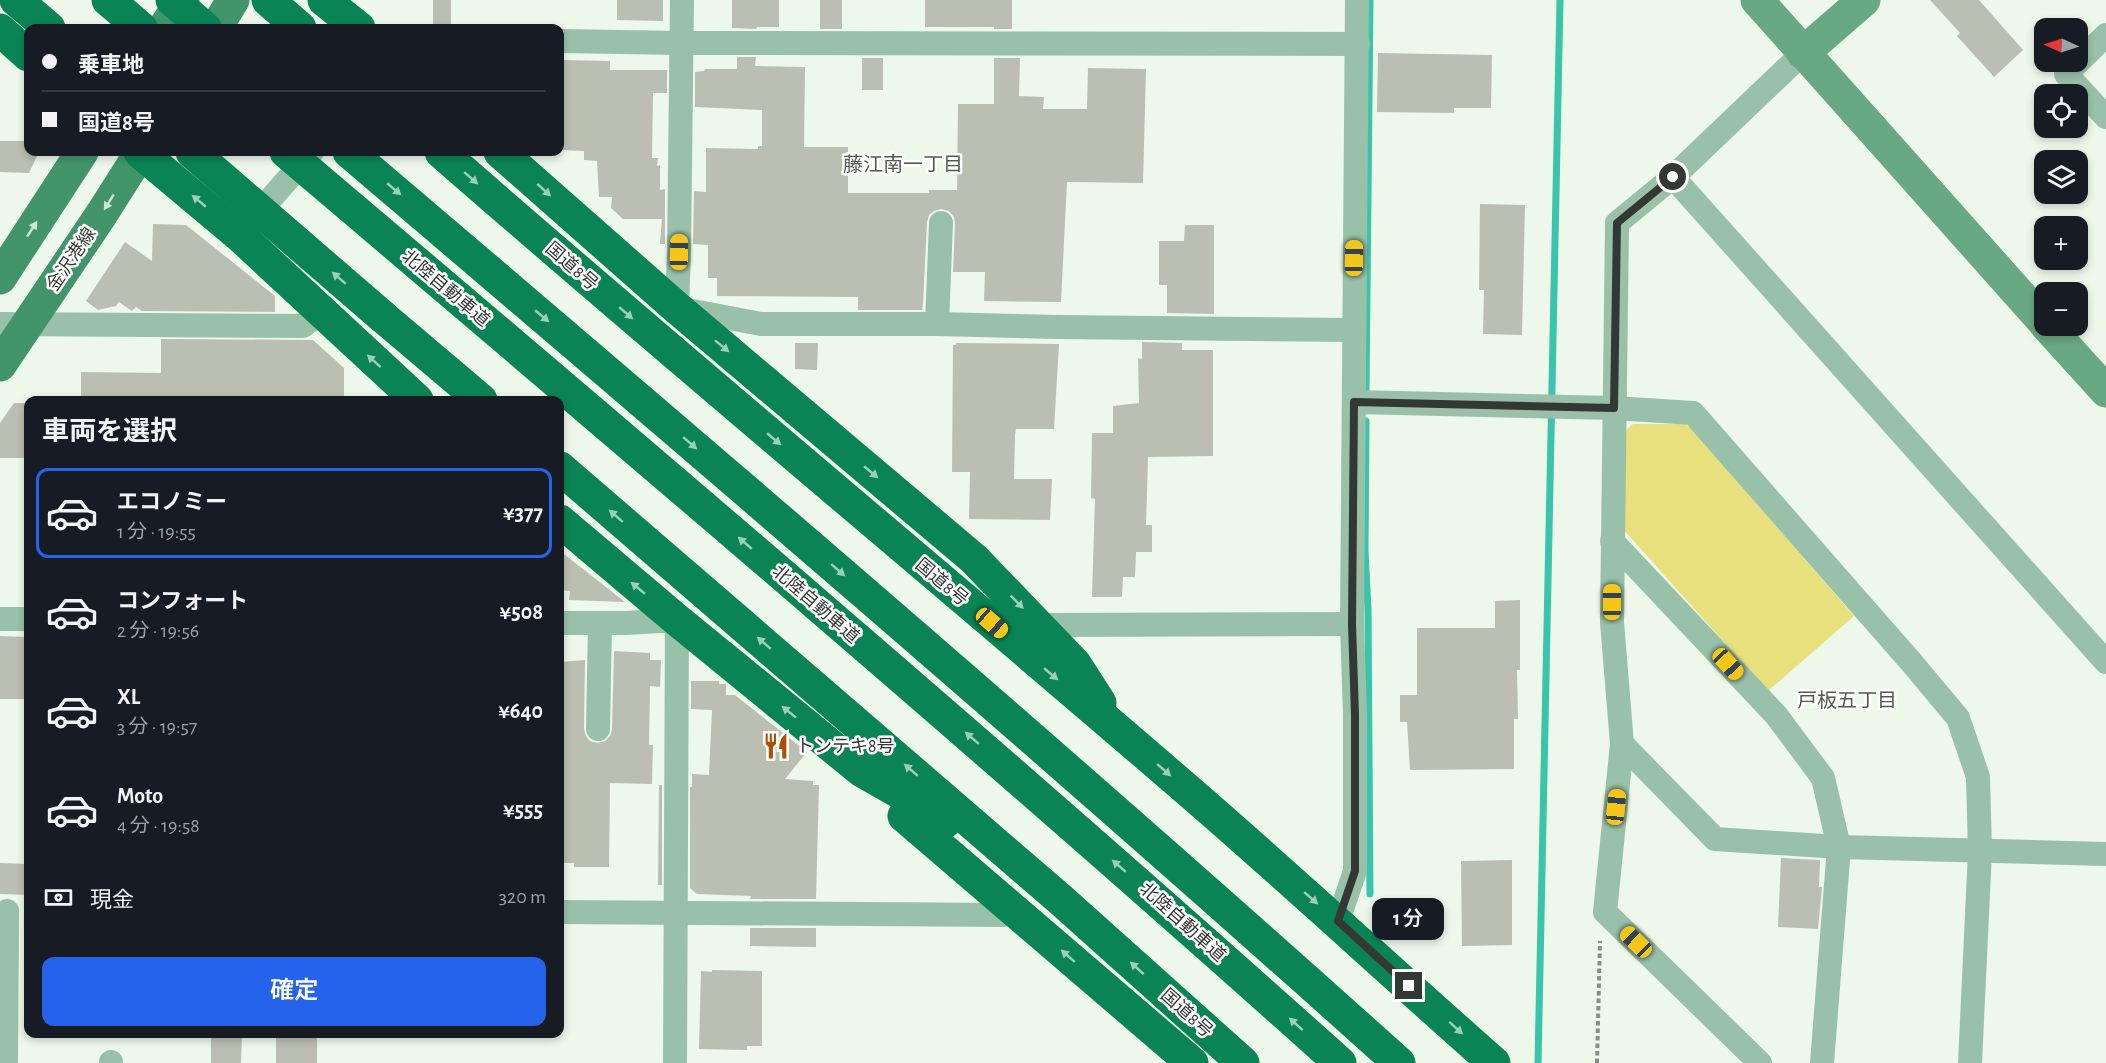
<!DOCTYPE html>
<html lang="ja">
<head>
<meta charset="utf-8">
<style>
	body { margin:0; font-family:"Alegreya Sans","Noto Sans JP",sans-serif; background:#242831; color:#f1f3f6; height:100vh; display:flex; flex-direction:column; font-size:22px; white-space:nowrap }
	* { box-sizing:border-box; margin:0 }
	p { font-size:20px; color:#9ea1a6 }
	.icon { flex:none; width:33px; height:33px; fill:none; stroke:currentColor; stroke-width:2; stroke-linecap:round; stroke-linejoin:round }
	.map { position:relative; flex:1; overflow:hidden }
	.side { position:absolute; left:24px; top:396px; width:540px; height:642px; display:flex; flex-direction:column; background:#171b24; border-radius:12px; box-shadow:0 3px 9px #0003 }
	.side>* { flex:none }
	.guide { position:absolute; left:24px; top:24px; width:540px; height:132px; border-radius:12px; box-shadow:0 3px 9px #0003; display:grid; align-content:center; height:132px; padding:0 18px; background:#171b24 }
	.needle { width:39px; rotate:273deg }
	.tools { position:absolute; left:2034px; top:18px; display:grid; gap:12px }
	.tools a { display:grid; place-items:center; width:54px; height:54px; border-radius:12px; background:#171b24; box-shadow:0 3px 9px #0003; font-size:30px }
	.end { position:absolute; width:27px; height:27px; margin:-14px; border:8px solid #333833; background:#fff; box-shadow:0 0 0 3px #fff }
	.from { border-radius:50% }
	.bubble { position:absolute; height:42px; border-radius:12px; background:#171b24; box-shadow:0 3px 9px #0003; font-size:20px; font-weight:600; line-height:42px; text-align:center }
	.car { position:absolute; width:18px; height:36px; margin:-18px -9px; border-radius:8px; box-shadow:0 0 4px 2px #0007; background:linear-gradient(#f5c518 24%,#345 0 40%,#f5c518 0 76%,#345 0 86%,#f5c518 0) }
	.guide b { display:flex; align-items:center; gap:21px; height:57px; font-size:22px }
	.guide b+b { border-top:2px solid #363941 }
	.guide i { width:15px; height:15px; background:#f1f3f6 }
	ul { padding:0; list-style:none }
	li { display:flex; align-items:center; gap:18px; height:90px; margin:0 12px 9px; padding:0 6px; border:3px solid transparent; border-radius:12px }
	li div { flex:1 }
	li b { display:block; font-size:22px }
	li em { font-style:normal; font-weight:600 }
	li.current { border-color:#2563eb }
	li>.icon { width:54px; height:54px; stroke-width:1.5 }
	h2 { padding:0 18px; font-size:27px; line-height:72px }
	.pay { display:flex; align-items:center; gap:15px; height:66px; padding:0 18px; font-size:22px }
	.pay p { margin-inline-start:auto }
	.action { display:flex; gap:12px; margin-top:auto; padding:12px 18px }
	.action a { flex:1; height:69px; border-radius:12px; background:#2563eb; color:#fff; font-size:24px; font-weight:600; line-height:69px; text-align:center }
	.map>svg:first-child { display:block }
	.green { fill:#e8df7d }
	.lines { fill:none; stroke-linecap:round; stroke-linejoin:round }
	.stream { stroke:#3ac4ab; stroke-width:7 }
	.building { fill:#babfb1 }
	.path { stroke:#888f86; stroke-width:4; stroke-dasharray:4.5 3; stroke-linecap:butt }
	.street { stroke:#99c1a9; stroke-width:24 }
	.secondary { stroke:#69a885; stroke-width:33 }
	.primary { stroke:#42956b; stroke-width:33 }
	.highway { stroke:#0a8455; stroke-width:33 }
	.highway-bridge { stroke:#0a8455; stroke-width:33 }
	.oneway { fill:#9dcebb }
	.oneway2 { fill:#d0e4da }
	.route { stroke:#333833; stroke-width:8 }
	.labels { text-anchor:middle; stroke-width:5; stroke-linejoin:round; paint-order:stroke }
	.street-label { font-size:18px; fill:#333833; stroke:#fff }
	.poi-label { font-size:18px; fill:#333833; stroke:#fff; text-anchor:start }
	.neighbourhood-label { font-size:20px; fill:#525b50; stroke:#fff }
</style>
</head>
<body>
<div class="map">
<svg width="2106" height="1063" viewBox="0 0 2106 1063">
	<rect width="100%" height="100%" fill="#edf7ea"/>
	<polygon class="green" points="1633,424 1685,424 1692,429 1854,616 1768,691 1622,528 1623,433"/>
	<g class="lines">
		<g class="stream">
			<polyline points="1366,389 1370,0"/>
			<polyline points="1366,421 1365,551 1368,610 1370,894"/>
			<polyline points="1538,1063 1560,0"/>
		</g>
	</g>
	<g class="building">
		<polygon points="433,0 451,0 451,28 433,27"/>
		<polygon points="617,0 663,0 663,21 617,20"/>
		<polygon points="732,0 779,0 779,27 757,27 756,29 732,28"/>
		<rect x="820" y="0" width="22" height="29"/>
		<polygon points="925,0 1012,0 1012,29 994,29 994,27 925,27"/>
		<polygon points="1930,0 1979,0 2023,50 1994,77 1957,36 1960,33"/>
		<polygon points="1378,53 1492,55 1491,108 1454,108 1454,113 1377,112"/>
		<polygon points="737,57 756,57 755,66 805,67 804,147 848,147 848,193 929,193 929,190 957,190 958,104 994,104 994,58 1020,58 1019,96 1044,97 1043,109 1087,109 1088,68 1146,69 1143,183 1067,182 1061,302 984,301 985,272 953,272 955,223 954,217 949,211 941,209 934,211 929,215 927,222 923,305 922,310 858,310 858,297 717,296 717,278 708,278 708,245 693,244 694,191 706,192 706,148 758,149 758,146 762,146 762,110 695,107 695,72 704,71 705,69 737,69"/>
		<rect x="862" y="58" width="21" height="32"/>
		<polygon points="563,60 610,61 610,70 667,70 667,93 653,93 652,158 658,158 657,166 660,165 660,190 665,189 665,244 660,244 662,219 623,219 611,208 612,197 599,197 597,161 584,160 584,151 561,150"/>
		<polygon points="0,141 28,141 28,152 39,152 29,173 0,172"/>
		<polygon points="1480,204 1525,205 1522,335 1483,334 1484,290 1479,290"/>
		<polygon points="153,224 186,225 275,296 275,312 142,311 136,307 132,311 119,302 116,306 98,310 86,301 125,242 152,261"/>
		<polygon points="1185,225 1214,225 1214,314 1167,313 1167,285 1159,285 1159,241 1184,241"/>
		<polygon points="161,339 313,340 344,368 344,400 81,400 81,372 161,373"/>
		<polygon points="1142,342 1182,343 1182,350 1213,350 1213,456 1148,457 1146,525 1152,525 1152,552 1136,552 1135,577 1123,577 1122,597 1092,597 1095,499 1091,498 1092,433 1113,433 1113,406 1139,403 1138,358 1142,359"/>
		<polygon points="795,343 818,343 817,370 795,369"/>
		<polygon points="956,343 1059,344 1054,429 1016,429 1015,435 1014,479 1052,479 1050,520 969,519 970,472 952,472 953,345 956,345"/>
		<polygon points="14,403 28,403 28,458 0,458 0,423"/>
		<polygon points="560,551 625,602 569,600 570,591 560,590"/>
		<polygon points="1520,600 1520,670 1517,670 1518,719 1514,719 1514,769 1410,770 1407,722 1400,722 1400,695 1417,695 1417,628 1495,628 1495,601"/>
		<polygon points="0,636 28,637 28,699 0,699"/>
		<polygon points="614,651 650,653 650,660 661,660 660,687 650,686 649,745 653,745 652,784 610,783 609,867 574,867 574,863 560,863 560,662 585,660 584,729 586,736 590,741 598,743 605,741 610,736 612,730"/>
		<polygon points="691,681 719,681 719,684 726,684 726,695 735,695 807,752 785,779 813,781 813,785 819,785 816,899 750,899 751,896 697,894 690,888 690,787 692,787 692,774 709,775 712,710 691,709"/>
		<polygon points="659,785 662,785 662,885 658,885"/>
		<polygon points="1781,858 1820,860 1819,887 1822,887 1818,929 1778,927"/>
		<polygon points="1512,860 1512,945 1462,946 1461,861"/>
		<polygon points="0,863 28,864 28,895 0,894"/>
		<polygon points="750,928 816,928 816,947 750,946"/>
		<polygon points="712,970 762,971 762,1046 747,1046 747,1050 699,1049 701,971 712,972"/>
		<polygon points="211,1034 242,1034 241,1063 211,1063"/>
		<rect x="276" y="1034" width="41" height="29"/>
	</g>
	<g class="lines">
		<polyline class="path" points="1597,1063 1600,941"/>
		<g class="street">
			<polyline points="682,0 679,252 677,308 761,324 937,324 1058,327 1353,330"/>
			<polyline points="2106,35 2066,74 2106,117"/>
			<polyline points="560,41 681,43 1358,44"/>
			<polyline points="1673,177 2106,662"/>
			<polyline points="250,222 312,152"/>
			<polyline points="0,324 303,326 320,313"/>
			<polyline points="937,324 941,223"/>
			<polyline points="1354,402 1614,408 1693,413 1912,663 1958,718 1978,777 1980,851 1970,1063"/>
			<polyline points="1612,541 1776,715 1823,778 1839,847 1822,1063"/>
			<polyline points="0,619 28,619"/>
			<polyline points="560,623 626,623 677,620 675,1063"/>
			<polyline points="1040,625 1352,624"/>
			<polyline points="598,729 600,623"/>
			<polyline points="1622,744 1715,839 1839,847 2106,854"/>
			<polyline points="560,912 1003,915 1011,906"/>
			<polyline points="1338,921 1355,871 1355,715 1352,624 1357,0"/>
			<polyline points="6,1063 7,911"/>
			<polyline points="111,1063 111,1062"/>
			<polyline points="1760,1063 1605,912 1622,744 1612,622 1617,223 1673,177 1803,53"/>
		</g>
		<g class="secondary">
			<polyline points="1757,0 2044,322"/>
			<polyline points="1803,53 1864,0"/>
			<polyline points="2047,326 2106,391"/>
		</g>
		<g class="primary">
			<polyline points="164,28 183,0"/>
			<polyline points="216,28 233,0"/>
			<polyline points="0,278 82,152"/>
			<polyline points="0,365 101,215 141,152"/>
		</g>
		<g class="highway">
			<polyline points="16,0 49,28"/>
			<polyline points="108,0 141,28"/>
			<polyline points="268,0 300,28"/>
			<polyline points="324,0 359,28"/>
			<polyline points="0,30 28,55"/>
			<polyline points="140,152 239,235 417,400"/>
			<path d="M 349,152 C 702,452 1054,753 1399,1063"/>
			<path d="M 441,152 C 688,368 942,578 1191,793 C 1294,882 1393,974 1494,1063"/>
			<polyline points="500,152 677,308 974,559 1075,664 1100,703"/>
			<polyline points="383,317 481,400"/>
			<polyline points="560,468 1061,900 1243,1063"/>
			<polyline points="560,521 677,620 862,771 904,795 945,822"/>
			<polyline points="904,816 1192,1063"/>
		</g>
		<g class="highway-bridge">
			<polyline points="172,0 205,28"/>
			<polyline points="192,152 383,317"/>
			<path d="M 286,152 C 640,452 994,753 1340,1063"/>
		</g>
	</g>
	<defs><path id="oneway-solid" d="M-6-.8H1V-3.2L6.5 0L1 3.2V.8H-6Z" transform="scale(1.5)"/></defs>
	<g class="oneway">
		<use href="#oneway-solid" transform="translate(471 178) rotate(41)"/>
		<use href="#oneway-solid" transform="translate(394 189) rotate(40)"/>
		<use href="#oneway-solid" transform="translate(544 190) rotate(42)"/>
		<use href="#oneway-solid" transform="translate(199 201) rotate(-140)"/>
		<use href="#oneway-solid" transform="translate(339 278) rotate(-139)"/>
		<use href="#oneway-solid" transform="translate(626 313) rotate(41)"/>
		<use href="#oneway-solid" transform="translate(542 316) rotate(40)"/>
		<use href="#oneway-solid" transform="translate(722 346) rotate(39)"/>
		<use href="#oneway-solid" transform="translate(374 361) rotate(-138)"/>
		<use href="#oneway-solid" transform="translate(774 439) rotate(40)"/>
		<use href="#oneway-solid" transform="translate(690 443) rotate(41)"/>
		<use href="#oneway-solid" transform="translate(871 472) rotate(40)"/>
		<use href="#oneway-solid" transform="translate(616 516) rotate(-139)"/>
		<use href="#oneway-solid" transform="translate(745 543) rotate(-139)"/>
		<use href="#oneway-solid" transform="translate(838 570) rotate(41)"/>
		<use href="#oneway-solid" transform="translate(638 588) rotate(-140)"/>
		<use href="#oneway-solid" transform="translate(1017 602) rotate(45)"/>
		<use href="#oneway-solid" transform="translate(764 643) rotate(-139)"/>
		<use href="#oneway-solid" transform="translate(1051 674) rotate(40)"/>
		<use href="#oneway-solid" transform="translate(789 712) rotate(-141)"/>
		<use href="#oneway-solid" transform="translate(972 738) rotate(-139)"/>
		<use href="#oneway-solid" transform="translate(911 770) rotate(-139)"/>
		<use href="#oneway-solid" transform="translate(1164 770) rotate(41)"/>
		<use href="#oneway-solid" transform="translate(1119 866) rotate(-139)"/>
		<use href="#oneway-solid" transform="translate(1311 898) rotate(41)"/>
		<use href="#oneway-solid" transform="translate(1068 956) rotate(-139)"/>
		<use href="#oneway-solid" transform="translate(1137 968) rotate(-138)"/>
		<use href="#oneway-solid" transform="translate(1296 1024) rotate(-138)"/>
		<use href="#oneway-solid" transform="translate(1456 1028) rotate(42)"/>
	</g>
	<g class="oneway2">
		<use href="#oneway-solid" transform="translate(109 202) rotate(122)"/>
		<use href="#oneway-solid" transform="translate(32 229) rotate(-57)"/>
	</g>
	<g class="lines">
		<polyline class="route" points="1409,986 1338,921 1355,871 1355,715 1352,624 1354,402 1614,408 1617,223 1673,177"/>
	</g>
	<defs>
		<g id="restaurant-bare" transform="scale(2.07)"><path d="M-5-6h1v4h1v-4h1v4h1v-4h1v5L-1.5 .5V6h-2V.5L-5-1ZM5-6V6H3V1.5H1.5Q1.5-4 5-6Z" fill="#af4f04" stroke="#fff" stroke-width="2.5" paint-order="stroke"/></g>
	</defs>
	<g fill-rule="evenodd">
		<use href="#restaurant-bare" x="776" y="746"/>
	</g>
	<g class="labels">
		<g class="street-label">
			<text transform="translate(71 259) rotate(-56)" y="6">金沢港線</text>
			<text transform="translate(572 266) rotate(41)" y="6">国道8号</text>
			<text transform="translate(446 288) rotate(40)" y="6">北陸自動車道</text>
			<text transform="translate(942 582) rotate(40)" y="6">国道8号</text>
			<text transform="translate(816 604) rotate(41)" y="6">北陸自動車道</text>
			<text transform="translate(1183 922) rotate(42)" y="6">北陸自動車道</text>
			<text transform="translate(1187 1013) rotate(42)" y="6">国道8号</text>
		</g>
		<g class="poi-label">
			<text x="796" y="752">トンテキ8号</text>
		</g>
		<g class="neighbourhood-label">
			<text x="903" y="171">藤江南一丁目</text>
			<text x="1847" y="707">戸板五丁目</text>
		</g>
	</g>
</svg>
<div class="tools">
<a><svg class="needle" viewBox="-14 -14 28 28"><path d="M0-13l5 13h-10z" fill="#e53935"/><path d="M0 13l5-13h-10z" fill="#9ea1a6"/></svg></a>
<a><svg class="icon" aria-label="locate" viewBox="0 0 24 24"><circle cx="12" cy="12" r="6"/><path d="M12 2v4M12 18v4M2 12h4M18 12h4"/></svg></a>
<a><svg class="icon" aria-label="layers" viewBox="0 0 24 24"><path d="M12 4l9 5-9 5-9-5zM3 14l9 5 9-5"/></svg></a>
<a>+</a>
<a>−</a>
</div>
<i class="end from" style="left:1673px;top:177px"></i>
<i class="end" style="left:1409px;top:986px"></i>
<div class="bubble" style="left:1372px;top:898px;width:72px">1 分</div>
<i class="car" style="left:679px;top:252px;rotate:1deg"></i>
<i class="car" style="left:1354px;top:258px;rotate:1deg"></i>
<i class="car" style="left:1612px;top:602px;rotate:0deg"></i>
<i class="car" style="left:992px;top:623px;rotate:131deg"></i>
<i class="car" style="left:1728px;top:664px;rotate:137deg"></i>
<i class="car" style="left:1616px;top:807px;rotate:6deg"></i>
<i class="car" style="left:1636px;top:942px;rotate:314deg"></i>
<div class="guide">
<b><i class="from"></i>乗車地</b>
<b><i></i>国道8号</b>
</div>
<section class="side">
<h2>車両を選択</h2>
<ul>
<li class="current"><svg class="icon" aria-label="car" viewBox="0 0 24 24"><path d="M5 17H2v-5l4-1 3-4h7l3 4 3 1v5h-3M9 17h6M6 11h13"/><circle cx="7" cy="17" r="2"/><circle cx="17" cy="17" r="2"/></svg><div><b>エコノミー</b><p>1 分 · 19:55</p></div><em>¥377</em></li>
<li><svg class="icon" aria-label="car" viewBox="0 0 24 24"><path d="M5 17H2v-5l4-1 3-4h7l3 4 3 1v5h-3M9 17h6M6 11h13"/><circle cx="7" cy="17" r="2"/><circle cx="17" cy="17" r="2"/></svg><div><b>コンフォート</b><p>2 分 · 19:56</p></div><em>¥508</em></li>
<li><svg class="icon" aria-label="car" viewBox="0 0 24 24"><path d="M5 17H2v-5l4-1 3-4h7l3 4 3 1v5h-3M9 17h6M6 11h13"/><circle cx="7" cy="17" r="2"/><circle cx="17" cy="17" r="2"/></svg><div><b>XL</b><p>3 分 · 19:57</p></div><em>¥640</em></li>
<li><svg class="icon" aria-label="car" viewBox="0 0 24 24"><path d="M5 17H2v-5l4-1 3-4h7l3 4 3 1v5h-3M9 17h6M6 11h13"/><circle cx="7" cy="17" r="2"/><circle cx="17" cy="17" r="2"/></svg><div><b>Moto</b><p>4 分 · 19:58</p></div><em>¥555</em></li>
</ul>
<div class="pay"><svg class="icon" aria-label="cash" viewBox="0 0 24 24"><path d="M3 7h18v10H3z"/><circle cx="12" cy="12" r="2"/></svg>現金<p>320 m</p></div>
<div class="action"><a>確定</a></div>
</section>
</div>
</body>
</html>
